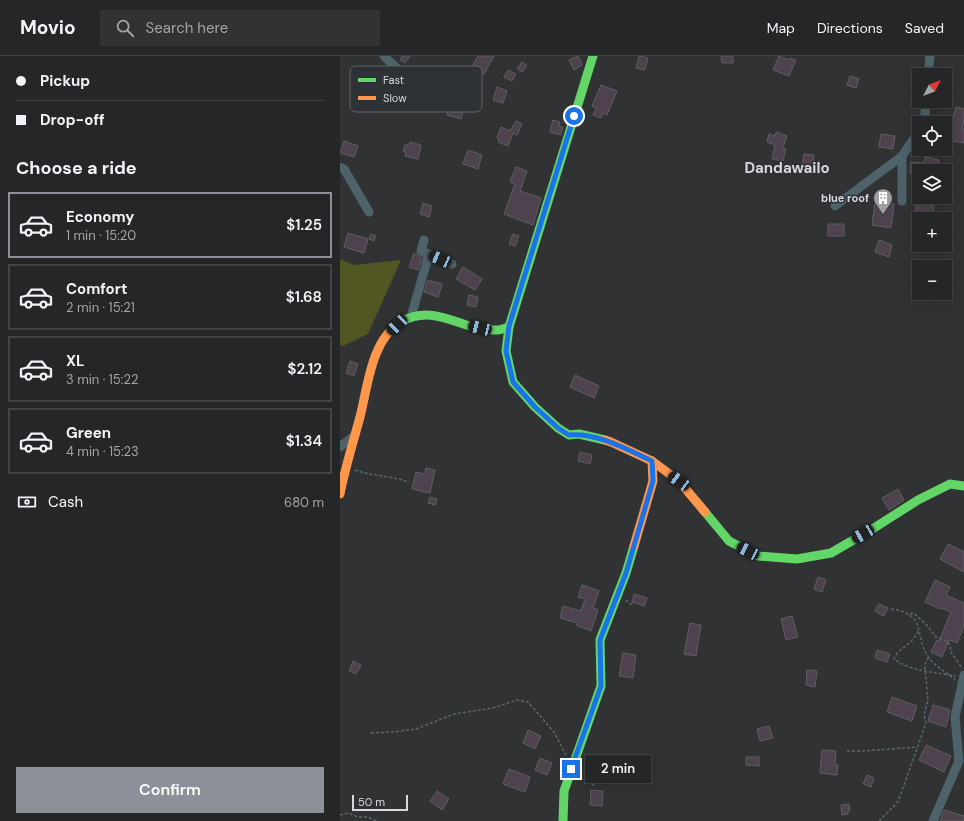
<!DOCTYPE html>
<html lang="en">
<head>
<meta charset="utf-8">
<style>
	body { margin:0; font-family:"DM Sans",sans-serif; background:#303233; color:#f1f3f6; height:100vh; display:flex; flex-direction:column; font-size:15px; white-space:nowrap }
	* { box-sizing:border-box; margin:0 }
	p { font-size:13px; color:#a3a5a7 }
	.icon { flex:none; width:22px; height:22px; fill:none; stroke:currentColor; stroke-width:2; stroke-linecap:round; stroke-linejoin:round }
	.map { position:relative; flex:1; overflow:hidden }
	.details { display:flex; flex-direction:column; background:#242627; width:340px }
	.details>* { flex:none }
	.guide { display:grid; align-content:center; height:88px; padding:0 16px; background:#242627 }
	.needle { width:26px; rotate:48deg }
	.controls { position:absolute; left:572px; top:12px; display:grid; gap:8px }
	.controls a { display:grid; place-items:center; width:40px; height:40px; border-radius:0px; background:#242627; box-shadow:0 4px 16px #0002,0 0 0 1px #414344; font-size:20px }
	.scale { position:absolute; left:12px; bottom:10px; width:56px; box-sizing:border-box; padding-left:4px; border:2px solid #d7d9dc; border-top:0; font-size:11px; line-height:14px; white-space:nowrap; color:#d7d9dc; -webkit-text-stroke:3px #2e3136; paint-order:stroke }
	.end { position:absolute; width:18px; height:18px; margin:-9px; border:5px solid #1a73e8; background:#fff; box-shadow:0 0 0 2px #fff }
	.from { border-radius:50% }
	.bubble { position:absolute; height:28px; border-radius:0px; background:#242627; box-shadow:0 4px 16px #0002,0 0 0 1px #414344; font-size:13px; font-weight:600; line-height:28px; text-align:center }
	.car { position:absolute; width:12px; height:24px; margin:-12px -6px; border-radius:5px; box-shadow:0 0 3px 1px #0007; background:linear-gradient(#222 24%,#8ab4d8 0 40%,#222 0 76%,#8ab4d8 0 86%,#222 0) }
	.guide b { display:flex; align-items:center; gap:14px; height:38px; font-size:15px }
	.guide b+b { border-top:1px solid #414344 }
	.guide i { width:10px; height:10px; background:#f1f3f6 }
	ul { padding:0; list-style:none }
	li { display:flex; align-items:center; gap:12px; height:66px; margin:0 8px 6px; padding:0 8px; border:2px solid #414344; border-radius:0px }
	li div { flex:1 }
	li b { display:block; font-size:15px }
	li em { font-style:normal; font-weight:600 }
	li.selected { border-color:#8c9099 }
	li>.icon { width:36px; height:36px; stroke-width:1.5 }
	h2 { padding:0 16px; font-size:18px; line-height:48px }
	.pay { display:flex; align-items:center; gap:10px; height:44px; padding:0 16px; font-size:15px }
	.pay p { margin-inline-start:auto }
	.cta { display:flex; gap:8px; margin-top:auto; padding:8px 16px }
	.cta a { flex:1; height:46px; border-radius:0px; background:#8c9099; color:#fff; font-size:16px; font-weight:600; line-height:46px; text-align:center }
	header { display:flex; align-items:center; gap:24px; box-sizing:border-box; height:56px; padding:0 20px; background:#242627; border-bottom:1px solid #414344 }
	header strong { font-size:19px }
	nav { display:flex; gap:22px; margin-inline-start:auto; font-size:14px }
	.search { width:280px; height:36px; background:#303233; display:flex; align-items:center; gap:10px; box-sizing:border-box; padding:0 14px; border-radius:0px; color:#a3a5a7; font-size:15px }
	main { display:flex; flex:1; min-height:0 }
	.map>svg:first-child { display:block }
	.green { fill:#525623 }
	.building { fill:#4d424e; stroke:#5f5f61 }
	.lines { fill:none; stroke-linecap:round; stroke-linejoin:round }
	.path { stroke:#5a686c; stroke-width:1.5; stroke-dasharray:3 2; stroke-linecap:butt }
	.street { stroke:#4e6269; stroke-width:9 }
	.fast { stroke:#63d668; stroke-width:9 }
	.slow { stroke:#ff974d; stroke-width:9 }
	.route { stroke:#1a73e8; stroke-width:5 }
	.labels { text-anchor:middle; stroke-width:3; stroke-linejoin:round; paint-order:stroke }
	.poi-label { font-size:11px; font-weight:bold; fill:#d7d9dc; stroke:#2e3136; text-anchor:end }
	.district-label { font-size:15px; font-weight:bold; fill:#d7d9dc; stroke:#2e3136 }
	.key { fill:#2e3136; stroke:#616368; stroke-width:1 }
	.key-label { font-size:11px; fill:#d7d9dc }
</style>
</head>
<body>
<header>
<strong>Movio</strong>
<div class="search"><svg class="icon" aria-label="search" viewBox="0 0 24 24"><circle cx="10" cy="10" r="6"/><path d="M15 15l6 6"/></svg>Search here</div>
<nav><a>Map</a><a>Directions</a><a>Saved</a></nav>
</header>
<main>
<section class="details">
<div class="guide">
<b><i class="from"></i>Pickup</b>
<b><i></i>Drop-off</b>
</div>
<h2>Choose a ride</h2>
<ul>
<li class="selected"><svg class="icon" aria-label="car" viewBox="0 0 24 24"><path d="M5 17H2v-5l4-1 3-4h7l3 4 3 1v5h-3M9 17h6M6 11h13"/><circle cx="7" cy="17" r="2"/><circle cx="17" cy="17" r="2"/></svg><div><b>Economy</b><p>1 min · 15:20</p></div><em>$1.25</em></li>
<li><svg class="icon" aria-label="car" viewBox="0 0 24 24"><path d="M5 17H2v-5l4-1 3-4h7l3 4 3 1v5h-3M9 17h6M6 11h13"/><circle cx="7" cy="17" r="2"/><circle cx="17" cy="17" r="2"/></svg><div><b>Comfort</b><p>2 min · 15:21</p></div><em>$1.68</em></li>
<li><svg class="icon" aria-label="car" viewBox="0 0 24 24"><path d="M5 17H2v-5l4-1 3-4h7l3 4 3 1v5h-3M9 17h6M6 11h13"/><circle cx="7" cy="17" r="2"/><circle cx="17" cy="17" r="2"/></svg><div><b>XL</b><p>3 min · 15:22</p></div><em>$2.12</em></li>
<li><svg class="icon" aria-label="car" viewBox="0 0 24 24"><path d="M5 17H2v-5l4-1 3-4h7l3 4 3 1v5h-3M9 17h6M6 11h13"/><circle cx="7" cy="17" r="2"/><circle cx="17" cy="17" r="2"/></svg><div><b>Green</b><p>4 min · 15:23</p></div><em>$1.34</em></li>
</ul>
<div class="pay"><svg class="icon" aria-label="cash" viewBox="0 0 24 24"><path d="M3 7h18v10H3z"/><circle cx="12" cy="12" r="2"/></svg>Cash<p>680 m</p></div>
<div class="cta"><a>Confirm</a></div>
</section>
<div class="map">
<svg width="624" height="765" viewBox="0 0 624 765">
	<rect width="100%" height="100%" fill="#303234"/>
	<polygon class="green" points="0,203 14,209 61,204 28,278 3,290 0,289"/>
	<g class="building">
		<polygon points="62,0 70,0 65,7 60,4"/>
		<polygon points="138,0 154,0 144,18 132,11"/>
		<polygon points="238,0 242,9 234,14 229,4"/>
		<polygon points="299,0 308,2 305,14 296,12"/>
		<polygon points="381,0 393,0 393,7 382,7"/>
		<polygon points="439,0 448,4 450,2 456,4 449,20 433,14"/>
		<polygon points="182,6 187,10 182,16 177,13"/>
		<polygon points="168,14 176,18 172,25 164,21"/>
		<polygon points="510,20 519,23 516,32 507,29"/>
		<polygon points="261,29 277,35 267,59 263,57 261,62 253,59 256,52 252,50"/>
		<polygon points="113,31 117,43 121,34 128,36 122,51 124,52 121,63 107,59 109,53 105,51 108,39 106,34"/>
		<polygon points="157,31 167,35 163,47 153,44"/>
		<polygon points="616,51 624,53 624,64 622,73 624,73 624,87 612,85 613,76 605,74 605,67 596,67 598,59 612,64"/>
		<polygon points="213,64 220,66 219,70 223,71 221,79 210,76"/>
		<polygon points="176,65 182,68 177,79 173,77 168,90 158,86 159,84 157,82 161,71 170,75"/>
		<polygon points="436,76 447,80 443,92 446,93 443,105 432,103 435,89 427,86 429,78 435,80"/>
		<polygon points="541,78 555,80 553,93 539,91"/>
		<polygon points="4,85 18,90 14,101 0,97"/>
		<polygon points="70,86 81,89 78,103 65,100 66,96 63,95 65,89 69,89"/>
		<polygon points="128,94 142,99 138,113 123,108"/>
		<polygon points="464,98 474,99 472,112 462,110"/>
		<polygon points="585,101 599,104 597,115 577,115 577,118 570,117 571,106 584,107"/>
		<polygon points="176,111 187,115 180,135 201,142 193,169 164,158 175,128 170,126"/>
		<polygon points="577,141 590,141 589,149 594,150 593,163 575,163"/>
		<polygon points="535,146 554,148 551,172 532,169"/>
		<polygon points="83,147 92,150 89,161 80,158"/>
		<rect x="488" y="168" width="16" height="12"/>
		<polygon points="8,177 28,183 24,197 4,191"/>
		<polygon points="31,178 36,180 34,185 29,183"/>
		<polygon points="173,178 179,180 175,190 169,188"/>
		<polygon points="539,184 552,189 549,201 535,196"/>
		<polygon points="74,197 82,202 78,214 69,211"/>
		<polygon points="123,211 142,223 135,234 116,223"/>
		<polygon points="88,224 102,228 98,241 84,236"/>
		<polygon points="129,239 138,241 136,251 127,249"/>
		<polygon points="10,305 18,308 14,320 6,317"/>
		<polygon points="235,319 259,330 254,342 230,331"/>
		<polygon points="240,396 252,399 250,408 238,405"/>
		<polygon points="86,412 95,414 90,437 72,433 76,416 85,418"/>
		<polygon points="558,433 564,444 549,454 542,442"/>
		<polygon points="90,441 97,443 95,449 88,447"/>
		<polygon points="608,488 624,496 624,516 600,503"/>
		<polygon points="478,521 486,524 482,536 474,533"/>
		<polygon points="595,524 610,531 606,539 624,547 624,570 617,587 609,584 602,601 591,596 597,584 599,585 611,556 601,552 600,553 585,546"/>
		<polygon points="242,529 259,535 253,552 258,554 251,575 236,569 237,567 220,562 223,550 241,555 245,543 238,541"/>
		<polygon points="294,538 307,542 304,550 292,546"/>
		<polygon points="539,548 548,552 544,560 535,555"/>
		<polygon points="452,560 458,581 446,584 441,563"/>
		<polygon points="350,567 361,569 356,600 344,598"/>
		<polygon points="537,594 550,598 547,606 535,602"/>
		<polygon points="283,597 296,599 293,622 279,620"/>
		<polygon points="13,605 21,609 16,618 9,615"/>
		<polygon points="467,614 477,615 475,631 466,629"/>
		<polygon points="552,641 577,650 572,665 547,656"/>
		<polygon points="593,649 610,654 606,671 588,665"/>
		<polygon points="429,670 433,682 420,685 417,673"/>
		<polygon points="188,674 201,680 195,693 183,687"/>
		<polygon points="586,689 611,700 604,716 579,704"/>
		<polygon points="482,694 496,695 495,708 498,709 497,719 480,717"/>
		<polygon points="406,701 419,701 419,710 406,709"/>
		<polygon points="200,702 212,707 207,719 195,714"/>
		<polygon points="169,713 190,721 185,736 163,728"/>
		<polygon points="527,719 534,722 531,731 523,728"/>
		<polygon points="251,734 263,735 262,750 250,749"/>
		<polygon points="97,735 109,743 102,754 90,745"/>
		<polygon points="509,748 510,755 508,755 508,758 502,759 501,749"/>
		<polygon points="604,754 624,760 624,765 600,765"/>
	</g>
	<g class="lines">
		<g class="path">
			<path d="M 15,414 C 32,420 51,420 69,426"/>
			<polyline points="286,544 290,548 293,548"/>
			<path d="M 551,553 C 588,558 573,579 589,602 C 596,611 607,616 615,624"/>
			<polyline points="570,558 573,557 586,568 596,581 607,585 610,589 611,596 622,612"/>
			<path d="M 578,575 C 572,590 558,591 554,603 C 572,616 594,616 616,620"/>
			<polyline points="31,677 52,676 76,673 114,658 153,652 177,644 188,646 214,676 226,699"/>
			<polyline points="507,695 523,695 577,691"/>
			<path d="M 245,705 C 253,713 254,719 253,730"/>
			<polyline points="0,759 8,757 18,761 27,761 37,765"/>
			<polyline points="539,765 558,746 586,667 584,659 588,644 585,613 585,608 589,601"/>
		</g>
		<g class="street">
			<polyline points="44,0 64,19 86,36"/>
			<polyline points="588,19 590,0"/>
			<polyline points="582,67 585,58 586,45"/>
			<polyline points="0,111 4,113 29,156"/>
			<polyline points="562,145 562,100"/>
			<polyline points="495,150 562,100 579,75"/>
			<polyline points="84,184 81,195 112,208"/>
			<polyline points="71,261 89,198"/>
			<polyline points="0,391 15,379"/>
			<polyline points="593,765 619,705 615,661 624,619"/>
		</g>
		<g class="fast">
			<polyline points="253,0 169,271 166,295 173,326 195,351 218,372 229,379 239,378 265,384"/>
			<path d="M 61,266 C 96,246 122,276 157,274 C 161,274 165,272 169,271"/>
			<polyline points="365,456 389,485 418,500 457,503 491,497 534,472 578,444 610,428 624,430"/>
			<polyline points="223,765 224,735 261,630 260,584 286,517 294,490"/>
		</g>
		<g class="slow">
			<polyline points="265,384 271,386 312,405 339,425 365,456"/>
			<path d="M 0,438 C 5,412 13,387 20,361 C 28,330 31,284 61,266"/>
			<polyline points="294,490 313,425 312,405"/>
		</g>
	</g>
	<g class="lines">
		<path class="route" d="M 231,713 L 261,630 L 260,584 L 286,517 L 313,425 L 312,405 C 288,394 256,376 229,379 L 218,372 L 195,351 L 173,326 L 166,295 L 169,270 L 234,60"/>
	</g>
	<defs>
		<g id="building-pin" transform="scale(1)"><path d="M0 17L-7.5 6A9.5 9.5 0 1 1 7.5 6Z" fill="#9d9fa1" stroke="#2e3136"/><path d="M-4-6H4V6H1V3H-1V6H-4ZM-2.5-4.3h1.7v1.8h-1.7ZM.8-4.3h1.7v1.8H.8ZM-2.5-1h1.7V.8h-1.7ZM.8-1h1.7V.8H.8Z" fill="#fff"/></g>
	</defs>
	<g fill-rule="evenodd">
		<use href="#building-pin" x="543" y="142"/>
	</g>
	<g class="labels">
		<g class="poi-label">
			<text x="529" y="146">blue roof</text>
		</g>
		<g class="district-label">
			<text x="447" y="117">Dandawailo</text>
		</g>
	</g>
	<rect x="10" y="10" width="132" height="46" rx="6" class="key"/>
	<rect x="18" y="22" width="18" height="4" fill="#63d668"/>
	<rect x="18" y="40" width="18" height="4" fill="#ff974d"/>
	<g class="key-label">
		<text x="43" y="28">Fast</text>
		<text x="43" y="46">Slow</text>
	</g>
</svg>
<div class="controls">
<a><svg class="needle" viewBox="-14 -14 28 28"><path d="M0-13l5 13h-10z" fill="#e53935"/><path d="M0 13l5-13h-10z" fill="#a3a5a7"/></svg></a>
<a><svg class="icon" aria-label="locate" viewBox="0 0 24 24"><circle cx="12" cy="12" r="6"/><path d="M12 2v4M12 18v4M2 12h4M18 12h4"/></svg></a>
<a><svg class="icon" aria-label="layers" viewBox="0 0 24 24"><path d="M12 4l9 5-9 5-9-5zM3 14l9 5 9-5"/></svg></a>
<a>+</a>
<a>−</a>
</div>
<div class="scale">50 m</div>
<i class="end from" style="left:234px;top:60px"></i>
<i class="end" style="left:231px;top:713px"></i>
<div class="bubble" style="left:245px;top:699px;width:66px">2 min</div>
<i class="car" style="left:100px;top:203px;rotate:294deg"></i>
<i class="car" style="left:57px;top:269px;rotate:226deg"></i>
<i class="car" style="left:140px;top:272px;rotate:284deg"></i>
<i class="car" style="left:339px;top:425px;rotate:306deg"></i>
<i class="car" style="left:523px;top:478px;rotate:240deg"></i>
<i class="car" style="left:408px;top:495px;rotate:297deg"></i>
</div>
</main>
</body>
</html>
